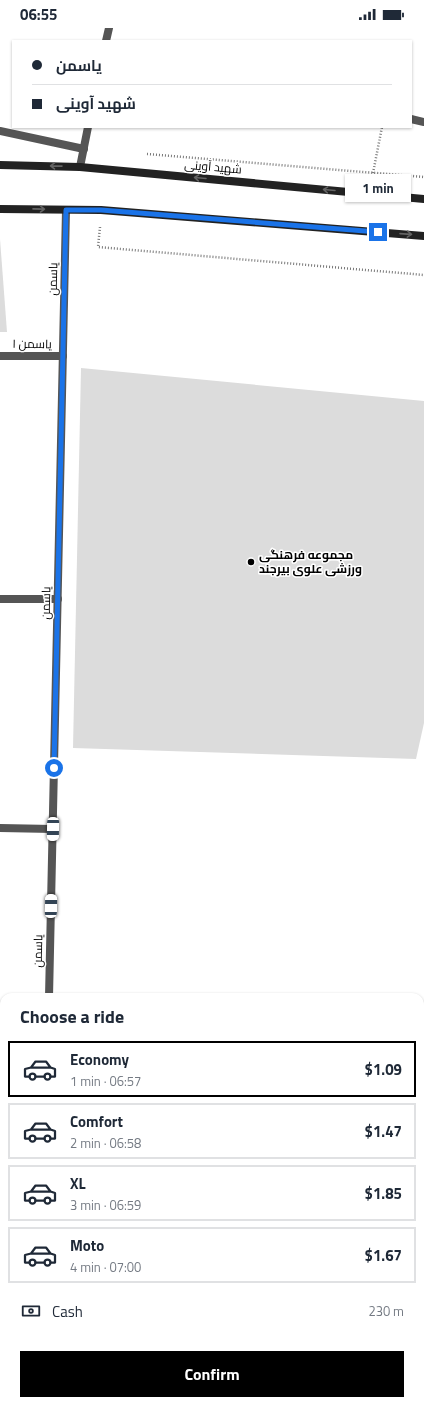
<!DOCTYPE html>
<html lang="en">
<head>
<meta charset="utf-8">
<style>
	body { margin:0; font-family:"Titillium Web",Cairo,sans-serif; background:#f6f6f7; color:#1f2937; height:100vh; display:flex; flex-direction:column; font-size:15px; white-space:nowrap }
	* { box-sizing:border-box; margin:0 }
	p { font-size:13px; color:#747a83 }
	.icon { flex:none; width:22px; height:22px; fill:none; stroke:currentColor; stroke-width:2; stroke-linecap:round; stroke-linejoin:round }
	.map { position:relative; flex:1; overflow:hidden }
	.drawer { position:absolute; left:0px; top:965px; width:424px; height:412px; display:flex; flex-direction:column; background:#fff; border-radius:12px 12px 0 0; box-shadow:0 1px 3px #0004 }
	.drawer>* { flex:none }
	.top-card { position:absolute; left:12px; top:12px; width:400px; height:88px; border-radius:0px; box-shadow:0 1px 3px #0004; display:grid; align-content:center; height:88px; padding:0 20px; background:#fff }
	.end { position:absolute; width:18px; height:18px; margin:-9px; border:5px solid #1a73e8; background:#fff; box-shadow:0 0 0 2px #fff }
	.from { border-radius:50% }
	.bubble { position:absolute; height:28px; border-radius:0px; background:#fff; box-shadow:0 1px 3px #0004; font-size:13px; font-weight:700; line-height:28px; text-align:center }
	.car { position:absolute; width:12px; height:24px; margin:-12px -6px; border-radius:5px; box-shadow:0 0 3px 1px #0007; background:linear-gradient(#fff 24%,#345 0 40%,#fff 0 76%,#345 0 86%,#fff 0) }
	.top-card b { display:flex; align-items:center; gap:14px; height:38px; font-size:15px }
	.top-card b+b { border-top:1px solid #e0e1e3 }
	.top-card i { width:10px; height:10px; background:#1f2937 }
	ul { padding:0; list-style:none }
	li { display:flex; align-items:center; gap:12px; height:56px; margin:0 8px 6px; padding:0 12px; border:2px solid #e0e1e3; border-radius:0px }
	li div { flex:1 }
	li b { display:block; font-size:15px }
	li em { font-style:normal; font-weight:700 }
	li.active { border-color:#000 }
	li>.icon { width:36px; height:36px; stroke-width:1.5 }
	h2 { padding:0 20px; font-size:18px; line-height:48px }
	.pay { display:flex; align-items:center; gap:10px; height:44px; padding:0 20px; font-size:15px }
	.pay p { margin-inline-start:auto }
	.cta { display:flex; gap:8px; margin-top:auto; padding:8px 20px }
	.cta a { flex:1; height:46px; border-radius:0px; background:#000; color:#fff; font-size:16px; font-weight:700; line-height:46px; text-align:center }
	.status { display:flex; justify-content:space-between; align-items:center; height:28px; padding:0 20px; background:#fff; direction:ltr }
	.status svg { height:11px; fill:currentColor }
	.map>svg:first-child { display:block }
	.green { fill:#dcdcdc }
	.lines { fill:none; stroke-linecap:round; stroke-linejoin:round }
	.path { stroke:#777; stroke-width:2.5; stroke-dasharray:1 2; stroke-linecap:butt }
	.pedestrian { stroke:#555; stroke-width:8 }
	.minor { stroke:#555; stroke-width:8 }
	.tertiary { stroke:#555; stroke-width:8 }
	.secondary { stroke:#222; stroke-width:8 }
	.oneway { stroke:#646464 }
	.route { stroke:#1a73e8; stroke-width:5 }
	.poi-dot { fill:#000; stroke:#fff; stroke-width:1.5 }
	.labels { text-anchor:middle; stroke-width:3; stroke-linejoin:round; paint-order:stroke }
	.street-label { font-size:12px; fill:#000; stroke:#fff }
	.poi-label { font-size:12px; font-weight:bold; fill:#000; stroke:#fff; text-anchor:start }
</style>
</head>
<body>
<div class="status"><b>06:55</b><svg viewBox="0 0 49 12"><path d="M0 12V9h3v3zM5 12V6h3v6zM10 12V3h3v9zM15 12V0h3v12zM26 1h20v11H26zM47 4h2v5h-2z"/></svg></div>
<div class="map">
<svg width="424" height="1377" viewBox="0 0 424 1377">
	<rect width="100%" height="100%" fill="#fff"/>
	<g class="green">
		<polygon points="0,211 7,304 0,304"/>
		<polygon points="81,340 424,373 424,695 416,731 73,720"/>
		<polygon points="89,1373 278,1373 277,1377 89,1377"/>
	</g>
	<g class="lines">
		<g class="path">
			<polyline points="147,126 424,149"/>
			<polyline points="373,145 382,99"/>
			<polyline points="100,199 98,219 424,247"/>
			<polyline points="420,1018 424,999"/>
			<polyline points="420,1061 424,1058"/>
			<polyline points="124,1373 129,1377"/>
			<polyline points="343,1377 344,1373"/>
		</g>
		<g class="pedestrian">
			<polyline points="420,1313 424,1294"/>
			<polyline points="407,1377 408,1373"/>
		</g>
		<g class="minor">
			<polyline points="411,91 424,94"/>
			<polyline points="0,103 84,121"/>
			<polyline points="0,328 63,328"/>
			<polyline points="0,571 58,571"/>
			<polyline points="0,800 53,801"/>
			<polyline points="49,969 66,182"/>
			<polyline points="0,1292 4,1292"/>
			<polyline points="40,1377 40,1373"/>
		</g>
		<g class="tertiary">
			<polyline points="106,13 109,0"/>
			<polyline points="80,139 88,99"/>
			<polyline points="0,1037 4,1037"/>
		</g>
		<g class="secondary">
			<polyline points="0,137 80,139 424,171"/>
			<polyline points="0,181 101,182 424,208"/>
		</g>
	</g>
	<defs><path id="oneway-shaft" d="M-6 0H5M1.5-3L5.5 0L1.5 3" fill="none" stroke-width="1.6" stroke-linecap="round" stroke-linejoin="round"/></defs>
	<g class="oneway">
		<use href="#oneway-shaft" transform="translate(56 138) rotate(-179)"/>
		<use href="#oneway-shaft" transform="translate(200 150) rotate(-175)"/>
		<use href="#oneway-shaft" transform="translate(329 162) rotate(-175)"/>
		<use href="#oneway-shaft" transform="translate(39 181) rotate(1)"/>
		<use href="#oneway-shaft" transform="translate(406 206) rotate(4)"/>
	</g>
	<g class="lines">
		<polyline class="route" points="54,740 66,182 101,182 378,204"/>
	</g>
	<circle class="poi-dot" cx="251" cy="534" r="4"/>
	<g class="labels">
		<g class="street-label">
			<text transform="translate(213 139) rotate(5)" y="4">شهید آوینی</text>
			<text transform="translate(53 251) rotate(-89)" y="4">یاسمن</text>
			<text transform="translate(32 316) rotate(1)" y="4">یاسمن ۱</text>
			<text transform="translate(46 575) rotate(-89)" y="4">یاسمن</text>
			<text transform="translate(38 923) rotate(-89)" y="4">یاسمن</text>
		</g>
		<g class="poi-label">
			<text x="259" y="531">مجموعه فرهنگی<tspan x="259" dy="14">ورزشی علوی بیرجند</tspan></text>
		</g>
	</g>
</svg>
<i class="end from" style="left:54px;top:740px"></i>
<i class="end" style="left:378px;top:204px"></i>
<div class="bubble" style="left:345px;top:146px;width:66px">1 min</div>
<i class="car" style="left:53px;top:801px;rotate:181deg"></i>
<i class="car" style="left:51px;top:878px;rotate:1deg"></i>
<div class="top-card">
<b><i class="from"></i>یاسمن</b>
<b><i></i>شهید آوینی</b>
</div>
<section class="drawer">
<h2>Choose a ride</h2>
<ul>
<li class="active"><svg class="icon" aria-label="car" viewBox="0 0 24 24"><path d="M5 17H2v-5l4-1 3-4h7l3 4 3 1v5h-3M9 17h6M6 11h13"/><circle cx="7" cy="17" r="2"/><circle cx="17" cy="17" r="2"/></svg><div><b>Economy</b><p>1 min · 06:57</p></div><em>$1.09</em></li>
<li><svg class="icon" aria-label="car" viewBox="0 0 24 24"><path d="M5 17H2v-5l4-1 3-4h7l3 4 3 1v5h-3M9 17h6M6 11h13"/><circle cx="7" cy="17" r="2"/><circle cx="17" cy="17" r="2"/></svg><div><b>Comfort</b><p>2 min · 06:58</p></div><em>$1.47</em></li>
<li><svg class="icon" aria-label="car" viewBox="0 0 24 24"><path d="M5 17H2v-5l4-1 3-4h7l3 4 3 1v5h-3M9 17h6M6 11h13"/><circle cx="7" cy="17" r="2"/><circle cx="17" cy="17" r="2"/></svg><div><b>XL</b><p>3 min · 06:59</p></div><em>$1.85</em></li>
<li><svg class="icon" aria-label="car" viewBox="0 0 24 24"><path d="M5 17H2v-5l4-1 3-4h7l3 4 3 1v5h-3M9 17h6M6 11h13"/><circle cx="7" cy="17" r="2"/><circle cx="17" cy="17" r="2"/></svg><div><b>Moto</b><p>4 min · 07:00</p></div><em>$1.67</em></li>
</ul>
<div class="pay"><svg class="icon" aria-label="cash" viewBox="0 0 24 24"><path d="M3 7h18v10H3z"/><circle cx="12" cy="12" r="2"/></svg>Cash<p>230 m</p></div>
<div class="cta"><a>Confirm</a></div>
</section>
</div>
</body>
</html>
